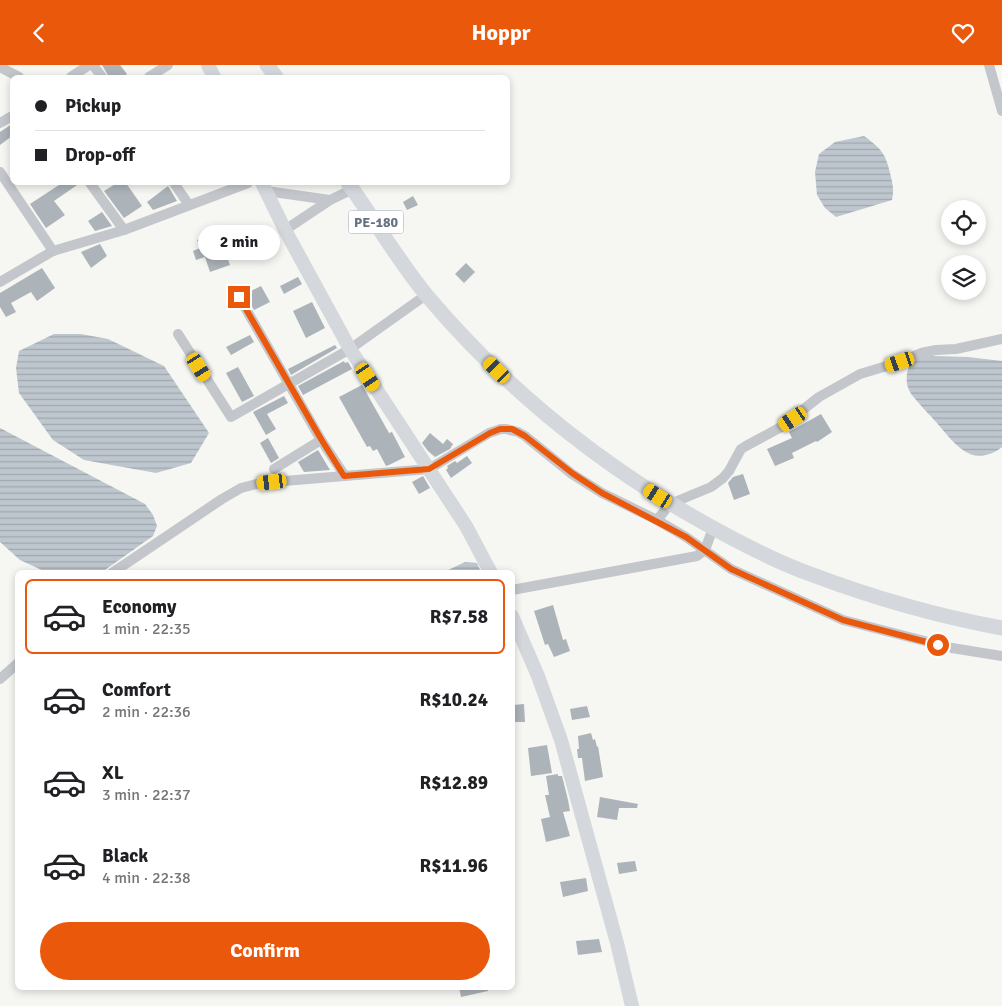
<!DOCTYPE html>
<html lang="en">
<head>
<meta charset="utf-8">
<style>
	body { margin:0; font-family:Signika,sans-serif; background:#f6f6f6; color:#202124; height:100vh; display:flex; flex-direction:column; font-size:19px; white-space:nowrap }
	* { box-sizing:border-box; margin:0 }
	p { font-size:16px; color:#757577 }
	.icon { flex:none; width:28px; height:28px; fill:none; stroke:currentColor; stroke-width:2; stroke-linecap:round; stroke-linejoin:round }
	.map { position:relative; flex:1; overflow:hidden }
	.details { position:absolute; left:15px; top:505px; width:500px; height:420px; display:flex; flex-direction:column; background:#fff; border-radius:8px; box-shadow:0 2px 8px #0003 }
	.details>* { flex:none }
	.guide { position:absolute; left:10px; top:10px; width:500px; height:110px; border-radius:8px; box-shadow:0 2px 8px #0003; display:grid; align-content:center; height:110px; padding:0 25px; background:#fff }
	.buttons { position:absolute; left:941px; top:135px; display:grid; gap:10px }
	.buttons a { display:grid; place-items:center; width:45px; height:45px; border-radius:50%; background:#fff; box-shadow:0 2px 8px #0003; font-size:25px }
	.end { position:absolute; width:22px; height:22px; margin:-11px; border:6px solid #ea580c; background:#fff; box-shadow:0 0 0 2px #fff }
	.from { border-radius:50% }
	.bubble { position:absolute; height:35px; border-radius:18px; background:#fff; box-shadow:0 2px 8px #0003; font-size:16px; font-weight:800; line-height:35px; text-align:center }
	.car { position:absolute; width:15px; height:30px; margin:-15px -8px; border-radius:6px; box-shadow:0 0 4px 1px #0007; background:linear-gradient(#f5c518 24%,#345 0 40%,#f5c518 0 76%,#345 0 86%,#f5c518 0) }
	.guide b { display:flex; align-items:center; gap:18px; height:48px; font-size:19px }
	.guide b+b { border-top:1px solid #e0e0e0 }
	.guide i { width:12px; height:12px; background:#202124 }
	ul { padding:9px 0 0; list-style:none }
	li { display:flex; align-items:center; gap:15px; height:75px; margin:0 10px 8px; padding:0 15px; border:2px solid transparent; border-radius:8px }
	li div { flex:1 }
	li b { display:block; font-size:19px }
	li em { font-style:normal; font-weight:800 }
	li.on { border-color:#ea580c }
	li>.icon { width:45px; height:45px; stroke-width:1.5 }
	.action { display:flex; gap:10px; margin-top:auto; padding:10px 25px }
	.action a { flex:1; height:58px; border-radius:30px; background:#ea580c; color:#fff; font-size:20px; font-weight:800; line-height:58px; text-align:center }
	header { display:flex; justify-content:space-between; align-items:center; height:65px; padding:0 25px; background:#ea580c; color:#fff; font-size:22px; font-weight:800 }
	.map>svg:first-child { display:block }
	.water { fill:url(#water-rules) }
	.building { fill:#acb3b9 }
	.lines { fill:none; stroke-linecap:round; stroke-linejoin:round }
	.street { stroke:#c3c6ca; stroke-width:10 }
	.secondary { stroke:#d4d8dc; stroke-width:14 }
	.primary { stroke:#d4d8dc; stroke-width:15 }
	.route { stroke:#ea580c; stroke-width:6 }
	.labels { text-anchor:middle; stroke-width:5; stroke-linejoin:round; paint-order:stroke }
	.shield { fill:#fff; stroke:#939ca9; stroke-width:1 }
	.shield-label { font-size:14px; font-weight:bold; fill:#657284 }
</style>
</head>
<body>
<header><svg class="icon" aria-label="back" viewBox="0 0 24 24"><path d="M15 5l-7 7 7 7"/></svg>Hoppr<svg class="icon" aria-label="heart" viewBox="0 0 24 24"><path d="M12 20l-8-8c-3-5 5-10 8-4 3-6 11-1 8 4z"/></svg></header>
<div class="map">
<svg width="1002" height="941" viewBox="0 0 1002 941">
	<defs>
		<pattern id="water-rules" width="6" height="5" patternUnits="userSpaceOnUse" patternTransform="scale(1.25)"><rect width="6" height="5" fill="#bfc7ce"/><path d="M0 2.5h6" fill="none" stroke="#9fa6ad"/></pattern>
	</defs>
	<rect width="100%" height="100%" fill="#f6f6f3"/>
	<g class="water">
		<path d="M 864,71 C 882,84 886,89 891,112 C 893,120 894,126 892,135 L 836,152 L 825,143 L 817,130 L 815,107 L 819,89 L 835,77 Z"/>
		<polygon points="54,269 81,269 108,274 164,301 209,368 191,398 156,408 84,395 53,375 19,328 16,303 19,286"/>
		<path d="M 931,291 L 968,292 L 1002,296 L 1002,382 C 994,389 981,393 970,389 C 957,384 945,367 936,357 C 931,351 911,331 909,325 C 905,317 906,302 913,296 C 917,293 926,292 931,291 Z"/>
		<polygon points="0,363 145,439 153,450 157,461 153,471 102,507 46,507 20,495 0,477"/>
		<polygon points="465,497 477,498 481,507 444,507"/>
	</g>
	<g class="building">
		<polygon points="102,0 120,0 127,9 123,12 109,12"/>
		<polygon points="12,59 12,71 0,80 0,67"/>
		<polygon points="62,118 80,118 54,136 65,150 46,163 30,139"/>
		<polygon points="117,118 126,118 142,141 124,153 104,126"/>
		<polygon points="168,121 177,136 153,145 147,137"/>
		<polygon points="413,131 418,140 407,145 403,137"/>
		<polygon points="102,147 112,161 95,166 88,156"/>
		<polygon points="219,168 230,200 210,207 205,192 196,195 193,186 200,183 197,175"/>
		<polygon points="100,179 107,191 91,203 81,187"/>
		<polygon points="466,198 475,207 464,218 455,209"/>
		<polygon points="42,203 55,223 37,236 31,227 11,238 16,247 6,252 0,242 0,228"/>
		<polygon points="298,212 302,219 284,229 280,221"/>
		<polygon points="261,221 270,237 254,245 245,229"/>
		<polygon points="312,237 325,263 306,273 293,246"/>
		<polygon points="250,270 254,277 231,290 226,282"/>
		<polygon points="335,280 337,283 291,310 288,304"/>
		<polygon points="344,296 345,298 348,297 352,304 303,330 298,321"/>
		<polygon points="238,302 254,331 242,337 226,308"/>
		<polygon points="362,320 389,368 392,367 405,392 389,400 386,401 377,384 373,386 370,381 367,382 339,332"/>
		<polygon points="284,331 288,338 267,349 276,364 266,370 253,347"/>
		<polygon points="821,349 832,367 817,377 816,376 792,388 794,393 775,401 767,384 792,373 789,367"/>
		<polygon points="430,368 443,379 447,374 453,379 450,384 435,392 428,386 422,378"/>
		<polygon points="268,373 279,393 271,398 260,378"/>
		<polygon points="318,385 330,405 304,407 298,397"/>
		<polygon points="467,391 472,398 451,413 446,405 448,403 447,401 455,396 457,398"/>
		<polygon points="743,409 750,429 734,435 728,418 733,412"/>
		<polygon points="423,411 430,423 419,429 412,417"/>
		<polygon points="553,540 563,575 566,574 570,586 554,592 548,579 545,580 534,546"/>
		<polygon points="524,639 525,657 514,657 513,640"/>
		<polygon points="587,641 590,652 572,655 570,644"/>
		<polygon points="591,668 593,675 595,674 597,682 598,681 603,712 585,716 582,693 578,693 577,684 579,684 578,671"/>
		<polygon points="547,680 552,708 531,711 528,683"/>
		<polygon points="558,709 558,711 562,711 568,735 570,746 563,747 570,771 546,777 541,754 550,752 545,730 549,730 546,711"/>
		<polygon points="600,732 638,739 637,743 619,743 617,755 597,752"/>
		<polygon points="635,796 637,806 619,809 617,798"/>
		<polygon points="586,813 588,826 563,832 560,817"/>
		<polygon points="599,874 602,887 578,890 576,876"/>
		<polygon points="459,922 488,922 488,926 461,932"/>
	</g>
	<g class="lines">
		<g class="street">
			<polyline points="93,0 102,12"/>
			<polyline points="989,0 1002,46"/>
			<polyline points="0,2 19,12"/>
			<polyline points="71,12 89,0"/>
			<polyline points="149,12 168,0"/>
			<polyline points="0,58 12,51"/>
			<polyline points="0,107 53,186"/>
			<polyline points="90,118 124,165"/>
			<polyline points="174,118 189,140"/>
			<polyline points="266,126 330,135"/>
			<polyline points="285,165 330,135 353,124"/>
			<polyline points="0,217 53,186 124,165 248,118"/>
			<polyline points="239,232 321,375 345,411"/>
			<polyline points="178,269 231,352 350,284 426,230"/>
			<polyline points="274,404 321,375"/>
			<polyline points="657,455 686,472 731,504 843,555 952,583 1002,591"/>
			<polyline points="112,508 222,434 241,423 260,418 429,404 489,368 501,364 506,364 518,367 525,371 572,409 602,428 657,455 670,439 711,422 723,413 729,406 741,384 746,381 781,362 819,332 860,309 900,297 921,288 936,285 956,284 1002,274"/>
			<polyline points="512,525 697,491 705,485 713,463"/>
			<polyline points="0,614 18,598"/>
		</g>
		<g class="secondary">
			<polyline points="208,0 214,12"/>
			<polyline points="262,118 285,165 350,284 466,461 491,508"/>
			<polyline points="512,551 538,611 561,675 617,878 632,941"/>
		</g>
		<g class="primary">
			<polyline points="267,0 276,12"/>
			<path d="M 348,118 C 375,155 398,196 428,232 C 506,324 600,400 706,459 C 740,478 776,497 813,510 C 874,533 937,551 1002,563"/>
		</g>
	</g>
	<g class="lines">
		<polyline class="route" points="239,232 321,374 344,411 429,404 490,368 500,364 512,364 525,371 572,408 602,428 686,472 731,504 843,555 938,580"/>
	</g>
	<g class="labels">
		<rect class="shield" x="348.5" y="145.5" width="55" height="23" rx="4"/>
		<g class="shield-label">
			<text x="376" y="162">PE-180</text>
		</g>
	</g>
</svg>
<div class="buttons">
<a><svg class="icon" aria-label="locate" viewBox="0 0 24 24"><circle cx="12" cy="12" r="6"/><path d="M12 2v4M12 18v4M2 12h4M18 12h4"/></svg></a>
<a><svg class="icon" aria-label="layers" viewBox="0 0 24 24"><path d="M12 4l9 5-9 5-9-5zM3 14l9 5 9-5"/></svg></a>
</div>
<i class="end from" style="left:938px;top:580px"></i>
<i class="end" style="left:239px;top:232px"></i>
<div class="bubble" style="left:198px;top:160px;width:82px">2 min</div>
<i class="car" style="left:900px;top:297px;rotate:251deg"></i>
<i class="car" style="left:199px;top:302px;rotate:148deg"></i>
<i class="car" style="left:497px;top:305px;rotate:315deg"></i>
<i class="car" style="left:368px;top:312px;rotate:147deg"></i>
<i class="car" style="left:793px;top:354px;rotate:236deg"></i>
<i class="car" style="left:272px;top:417px;rotate:263deg"></i>
<i class="car" style="left:658px;top:431px;rotate:303deg"></i>
<div class="guide">
<b><i class="from"></i>Pickup</b>
<b><i></i>Drop-off</b>
</div>
<section class="details">
<ul>
<li class="on"><svg class="icon" aria-label="car" viewBox="0 0 24 24"><path d="M5 17H2v-5l4-1 3-4h7l3 4 3 1v5h-3M9 17h6M6 11h13"/><circle cx="7" cy="17" r="2"/><circle cx="17" cy="17" r="2"/></svg><div><b>Economy</b><p>1 min · 22:35</p></div><em>R$7.58</em></li>
<li><svg class="icon" aria-label="car" viewBox="0 0 24 24"><path d="M5 17H2v-5l4-1 3-4h7l3 4 3 1v5h-3M9 17h6M6 11h13"/><circle cx="7" cy="17" r="2"/><circle cx="17" cy="17" r="2"/></svg><div><b>Comfort</b><p>2 min · 22:36</p></div><em>R$10.24</em></li>
<li><svg class="icon" aria-label="car" viewBox="0 0 24 24"><path d="M5 17H2v-5l4-1 3-4h7l3 4 3 1v5h-3M9 17h6M6 11h13"/><circle cx="7" cy="17" r="2"/><circle cx="17" cy="17" r="2"/></svg><div><b>XL</b><p>3 min · 22:37</p></div><em>R$12.89</em></li>
<li><svg class="icon" aria-label="car" viewBox="0 0 24 24"><path d="M5 17H2v-5l4-1 3-4h7l3 4 3 1v5h-3M9 17h6M6 11h13"/><circle cx="7" cy="17" r="2"/><circle cx="17" cy="17" r="2"/></svg><div><b>Black</b><p>4 min · 22:38</p></div><em>R$11.96</em></li>
</ul>
<div class="action"><a>Confirm</a></div>
</section>
</div>
</body>
</html>
